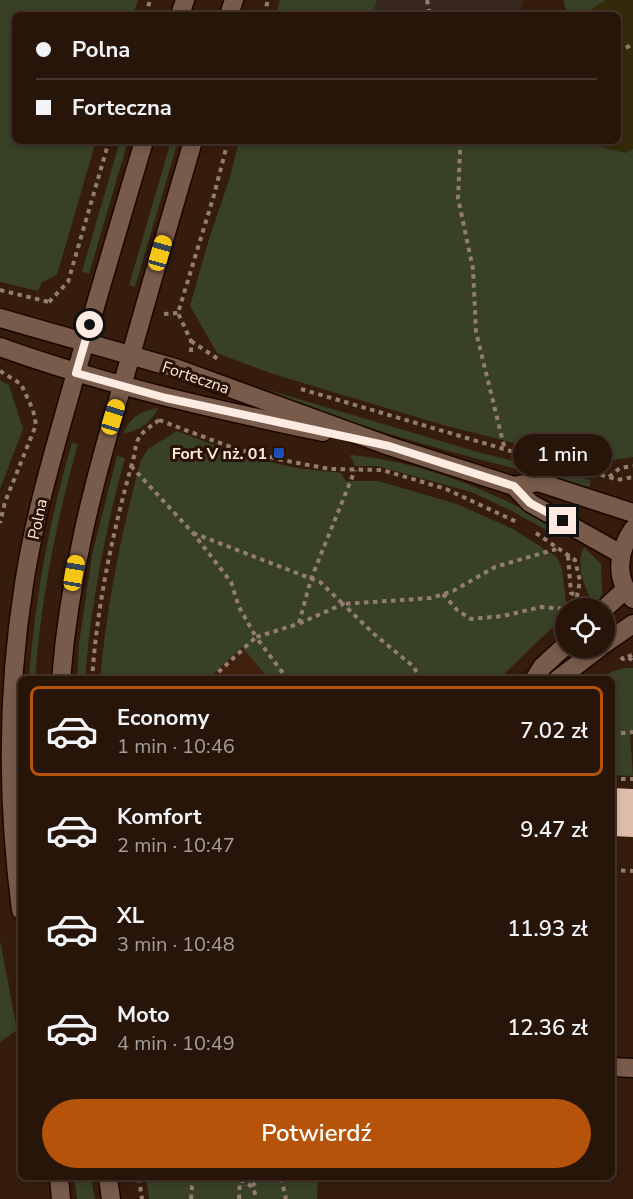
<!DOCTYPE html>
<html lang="pl">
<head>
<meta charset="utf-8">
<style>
	body { margin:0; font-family:"Nunito Sans",sans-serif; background:#342218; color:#f1f3f6; height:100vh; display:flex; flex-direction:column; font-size:22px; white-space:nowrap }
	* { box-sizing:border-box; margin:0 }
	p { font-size:20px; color:#a59f9c }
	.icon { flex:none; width:33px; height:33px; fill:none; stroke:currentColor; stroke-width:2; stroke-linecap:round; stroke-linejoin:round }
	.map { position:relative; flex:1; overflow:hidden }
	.sheet { position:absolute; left:18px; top:676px; width:597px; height:504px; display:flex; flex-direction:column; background:#28150a; border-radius:9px; box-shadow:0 3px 9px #0003,0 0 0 2px #44342b }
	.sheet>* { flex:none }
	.banner { position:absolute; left:12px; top:12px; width:609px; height:132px; border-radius:9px; box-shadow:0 3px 9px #0003,0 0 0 2px #44342b; display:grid; align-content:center; height:132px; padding:0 24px; background:#28150a }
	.buttons { position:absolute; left:555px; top:598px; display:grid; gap:12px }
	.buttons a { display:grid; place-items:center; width:60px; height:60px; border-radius:50%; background:#28150a; box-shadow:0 3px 9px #0003,0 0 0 2px #44342b; font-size:30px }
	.end { position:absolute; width:27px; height:27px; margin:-14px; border:8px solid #fdebe2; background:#111; box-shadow:0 0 0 3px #111 }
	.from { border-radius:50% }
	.bubble { position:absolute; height:42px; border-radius:21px; background:#28150a; box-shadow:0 3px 9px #0003,0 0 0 2px #44342b; font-size:20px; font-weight:600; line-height:42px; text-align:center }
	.car { position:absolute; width:18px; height:36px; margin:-18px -9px; border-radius:8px; box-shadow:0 0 4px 2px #0007; background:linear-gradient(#f5c518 24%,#345 0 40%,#f5c518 0 76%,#345 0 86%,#f5c518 0) }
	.banner b { display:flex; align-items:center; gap:21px; height:57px; font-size:22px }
	.banner b+b { border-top:2px solid #44342b }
	.banner i { width:15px; height:15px; background:#f1f3f6 }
	ul { padding:10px 0 0; list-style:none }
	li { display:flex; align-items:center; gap:18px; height:90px; margin:0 12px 9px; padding:0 12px; border:3px solid transparent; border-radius:9px }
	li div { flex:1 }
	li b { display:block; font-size:22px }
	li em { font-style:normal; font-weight:600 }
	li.active { border-color:#b45309 }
	li>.icon { width:54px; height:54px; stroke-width:1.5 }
	.primary-button { display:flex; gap:12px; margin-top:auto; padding:12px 24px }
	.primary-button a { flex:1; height:69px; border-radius:36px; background:#b45309; color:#fff; font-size:24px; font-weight:600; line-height:69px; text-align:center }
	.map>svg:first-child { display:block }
	.commercial { fill:#37271d }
	.built { fill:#3f210d }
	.green { fill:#384126 }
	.sand { fill:#332a09 }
	.building { fill:#ddbca9 }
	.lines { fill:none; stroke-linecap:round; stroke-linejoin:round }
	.minor-casing { stroke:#1b0600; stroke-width:21 }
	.path { stroke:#937d71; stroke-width:4; stroke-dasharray:4.5 4.5; stroke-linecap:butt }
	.minor { stroke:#785b4a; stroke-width:18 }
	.route { stroke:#fdebe2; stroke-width:8 }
	.transit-dot { fill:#1a4fb4; stroke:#2a1304; stroke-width:2 }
	.labels { text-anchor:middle; stroke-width:6; stroke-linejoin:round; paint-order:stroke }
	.street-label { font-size:16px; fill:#fdebe2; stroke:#2a1304 }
	.poi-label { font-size:16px; font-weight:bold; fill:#fdebe2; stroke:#2a1304; text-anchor:end }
</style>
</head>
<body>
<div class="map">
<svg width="633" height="1199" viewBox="0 0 633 1199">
	<rect width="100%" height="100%" fill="#351c0d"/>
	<polygon class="commercial" points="327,0 523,0 519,15 378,15"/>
	<polygon class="built" points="243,647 271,680 208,680 210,677"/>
	<g class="green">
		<polygon points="0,0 138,0 133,15 15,15 15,141 96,141 57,275 42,282 38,291 0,282"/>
		<polygon points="280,0 377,0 374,9 392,15 276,15"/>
		<polygon points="563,0 607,0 582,15 568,15"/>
		<polygon points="633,93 633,457 593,463 443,425 273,374 217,353 190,306 209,239 230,177 239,141 618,141"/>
		<polygon points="120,141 128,141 89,274 82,271"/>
		<polygon points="171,141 178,141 135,287 129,285"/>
		<polygon points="0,380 9,385 23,429 0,489"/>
		<path d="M 265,389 L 481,453 L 591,480 L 589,487 C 479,460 369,433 265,389 Z"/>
		<path d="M 158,408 C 152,422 138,432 123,433 C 131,417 140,411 158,408 Z"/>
		<path d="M 177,431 L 246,457 L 297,468 L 341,473 L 346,481 L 378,481 L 457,504 L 513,529 L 557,557 L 562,569 L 565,592 L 566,603 L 561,619 L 499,679 L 269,679 L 242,647 L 208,679 L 100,679 C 107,605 121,533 141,460 L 148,449 Z"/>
		<path d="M 72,443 L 78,444 C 56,522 41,599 35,679 L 29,679 C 35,599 49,520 72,443 Z"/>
		<path d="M 350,455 C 401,459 458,478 504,500 C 525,509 545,522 565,533 L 561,538 L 510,510 L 471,492 L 377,466 L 355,466 Z"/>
		<path d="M 117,456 L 125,458 C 105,531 91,604 85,679 L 77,679 L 79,644 L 92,555 Z"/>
		<path d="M 584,547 L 601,564 L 602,594 L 596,608 C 586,592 574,565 584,547 Z"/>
		<polygon points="625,668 633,668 633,734 630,735 633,776 612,775 612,680 597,679 614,671"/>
		<polygon points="0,940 17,1030 0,1042"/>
		<polygon points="74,1178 91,1178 95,1199 77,1199"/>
		<polygon points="146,1178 318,1178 317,1199 149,1199"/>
	</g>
	<polygon class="sand" points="607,0 633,0 633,149 626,153 588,144 585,141 618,141 618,15 582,15"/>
	<polygon class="building" points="612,788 633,789 633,837 612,836"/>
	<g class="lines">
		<g class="minor-casing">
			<g id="minor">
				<polyline points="180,15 185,0"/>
				<polyline points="229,15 234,0"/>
				<polyline points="0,318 175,368 389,446 514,486 530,503 621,554"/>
				<path d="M 0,347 C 105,385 213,409 323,432"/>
				<polyline points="514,486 538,482 633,513"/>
				<path d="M 633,529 C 618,551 614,578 633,599"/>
				<polyline points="604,609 625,590"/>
				<polyline points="604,644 633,624"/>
				<path d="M 61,680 C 69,576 93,485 122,386 C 145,304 169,223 193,141"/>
				<polyline points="534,680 542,667 566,645"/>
				<polyline points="557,680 599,648"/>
				<path d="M 21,910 C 7,802 7,691 24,584 C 34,519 52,457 70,394 C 94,309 119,225 144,141"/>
				<polyline points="612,1067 633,1068"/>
				<polyline points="59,1178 61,1199"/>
				<polyline points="108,1178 111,1199"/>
			</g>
		</g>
		<g class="path">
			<polyline points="427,0 430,15"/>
			<polyline points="146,15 150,0"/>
			<polyline points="264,15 268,0"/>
			<polyline points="618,52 633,44"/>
			<polyline points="458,141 460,151 458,198 473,269 476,332 505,450"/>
			<polyline points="0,290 49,302"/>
			<polyline points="49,302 68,282 109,141"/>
			<polyline points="164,314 178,313"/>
			<polyline points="191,341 218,359"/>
			<polyline points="191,352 191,341 178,313 214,195 228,141"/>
			<polyline points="0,371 21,384 33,410 36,425 5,502 0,523"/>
			<polyline points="301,389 541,460"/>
			<polyline points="159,420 236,449 287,461 330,469 382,470 399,475 446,489 519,523"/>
			<polyline points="557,464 609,477 617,480 633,477"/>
			<polyline points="131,466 193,533 231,582 239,607 256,637 210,680"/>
			<polyline points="609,477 620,468 633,466"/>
			<polyline points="193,533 320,582 343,604 431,598 453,591 495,567 560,548"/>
			<polyline points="536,533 575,560 580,581 576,601 583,609"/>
			<polyline points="568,556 571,593 577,596"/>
			<polyline points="443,594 457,610 471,619 503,616 541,607 566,609"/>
			<polyline points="573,609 576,601"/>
			<polyline points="299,623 311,579 355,470"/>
			<polyline points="621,657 623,659 628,657 633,661"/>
			<polyline points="628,657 633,654"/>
			<path d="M 92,680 C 97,602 114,527 135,453 C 136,434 145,431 159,420"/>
			<polyline points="288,680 256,637 298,624 343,604 374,634 414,667 420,680"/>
			<polyline points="612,734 633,732"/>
			<polyline points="612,779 633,779"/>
			<polyline points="612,870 633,871"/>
			<polyline points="139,1178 142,1199"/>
			<polyline points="281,1178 286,1199"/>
			<path d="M 240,1180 C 250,1183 255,1189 256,1199"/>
			<polyline points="252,1186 260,1178"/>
			<polyline points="191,1199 192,1186 195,1178"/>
			<polyline points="239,1199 240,1179"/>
		</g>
		<use href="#minor" class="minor"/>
	</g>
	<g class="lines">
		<polyline class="route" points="90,325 76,373 166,398 389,446 514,486 530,503 563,521"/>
	</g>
	<rect class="transit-dot" x="273" y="447" width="12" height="12" rx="3"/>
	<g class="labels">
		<g class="street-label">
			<text transform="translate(196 377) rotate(19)" y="6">Forteczna</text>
			<text transform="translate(37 519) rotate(-78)" y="6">Polna</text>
		</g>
		<g class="poi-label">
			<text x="267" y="459">Fort V nż. 01</text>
		</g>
	</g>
</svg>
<div class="buttons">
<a><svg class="icon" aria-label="locate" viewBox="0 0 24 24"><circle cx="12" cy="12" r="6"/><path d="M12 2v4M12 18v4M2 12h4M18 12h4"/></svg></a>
</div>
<i class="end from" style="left:90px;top:325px"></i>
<i class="end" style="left:563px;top:521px"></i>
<div class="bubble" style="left:513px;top:434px;width:99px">1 min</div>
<i class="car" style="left:160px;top:253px;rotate:16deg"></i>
<i class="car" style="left:113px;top:417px;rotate:17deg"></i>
<i class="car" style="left:74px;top:573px;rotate:10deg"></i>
<div class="banner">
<b><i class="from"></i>Polna</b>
<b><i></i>Forteczna</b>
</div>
<section class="sheet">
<ul>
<li class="active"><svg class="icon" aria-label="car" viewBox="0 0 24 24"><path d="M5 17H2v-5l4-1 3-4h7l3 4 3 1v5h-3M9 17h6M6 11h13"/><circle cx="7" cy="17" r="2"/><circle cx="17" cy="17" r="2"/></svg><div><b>Economy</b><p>1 min · 10:46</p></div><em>7.02 zł</em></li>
<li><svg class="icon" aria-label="car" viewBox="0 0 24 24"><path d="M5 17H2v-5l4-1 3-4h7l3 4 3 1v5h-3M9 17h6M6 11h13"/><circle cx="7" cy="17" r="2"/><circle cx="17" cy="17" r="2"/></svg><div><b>Komfort</b><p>2 min · 10:47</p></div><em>9.47 zł</em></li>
<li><svg class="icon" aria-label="car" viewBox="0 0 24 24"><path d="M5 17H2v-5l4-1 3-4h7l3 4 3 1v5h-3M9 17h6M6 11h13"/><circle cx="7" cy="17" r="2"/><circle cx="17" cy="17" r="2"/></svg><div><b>XL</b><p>3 min · 10:48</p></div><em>11.93 zł</em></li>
<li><svg class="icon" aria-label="car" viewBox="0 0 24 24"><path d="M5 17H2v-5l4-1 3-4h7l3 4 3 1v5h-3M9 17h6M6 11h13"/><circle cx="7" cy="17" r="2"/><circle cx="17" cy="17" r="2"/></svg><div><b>Moto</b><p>4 min · 10:49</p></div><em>12.36 zł</em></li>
</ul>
<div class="primary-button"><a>Potwierdź</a></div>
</section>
</div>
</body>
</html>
